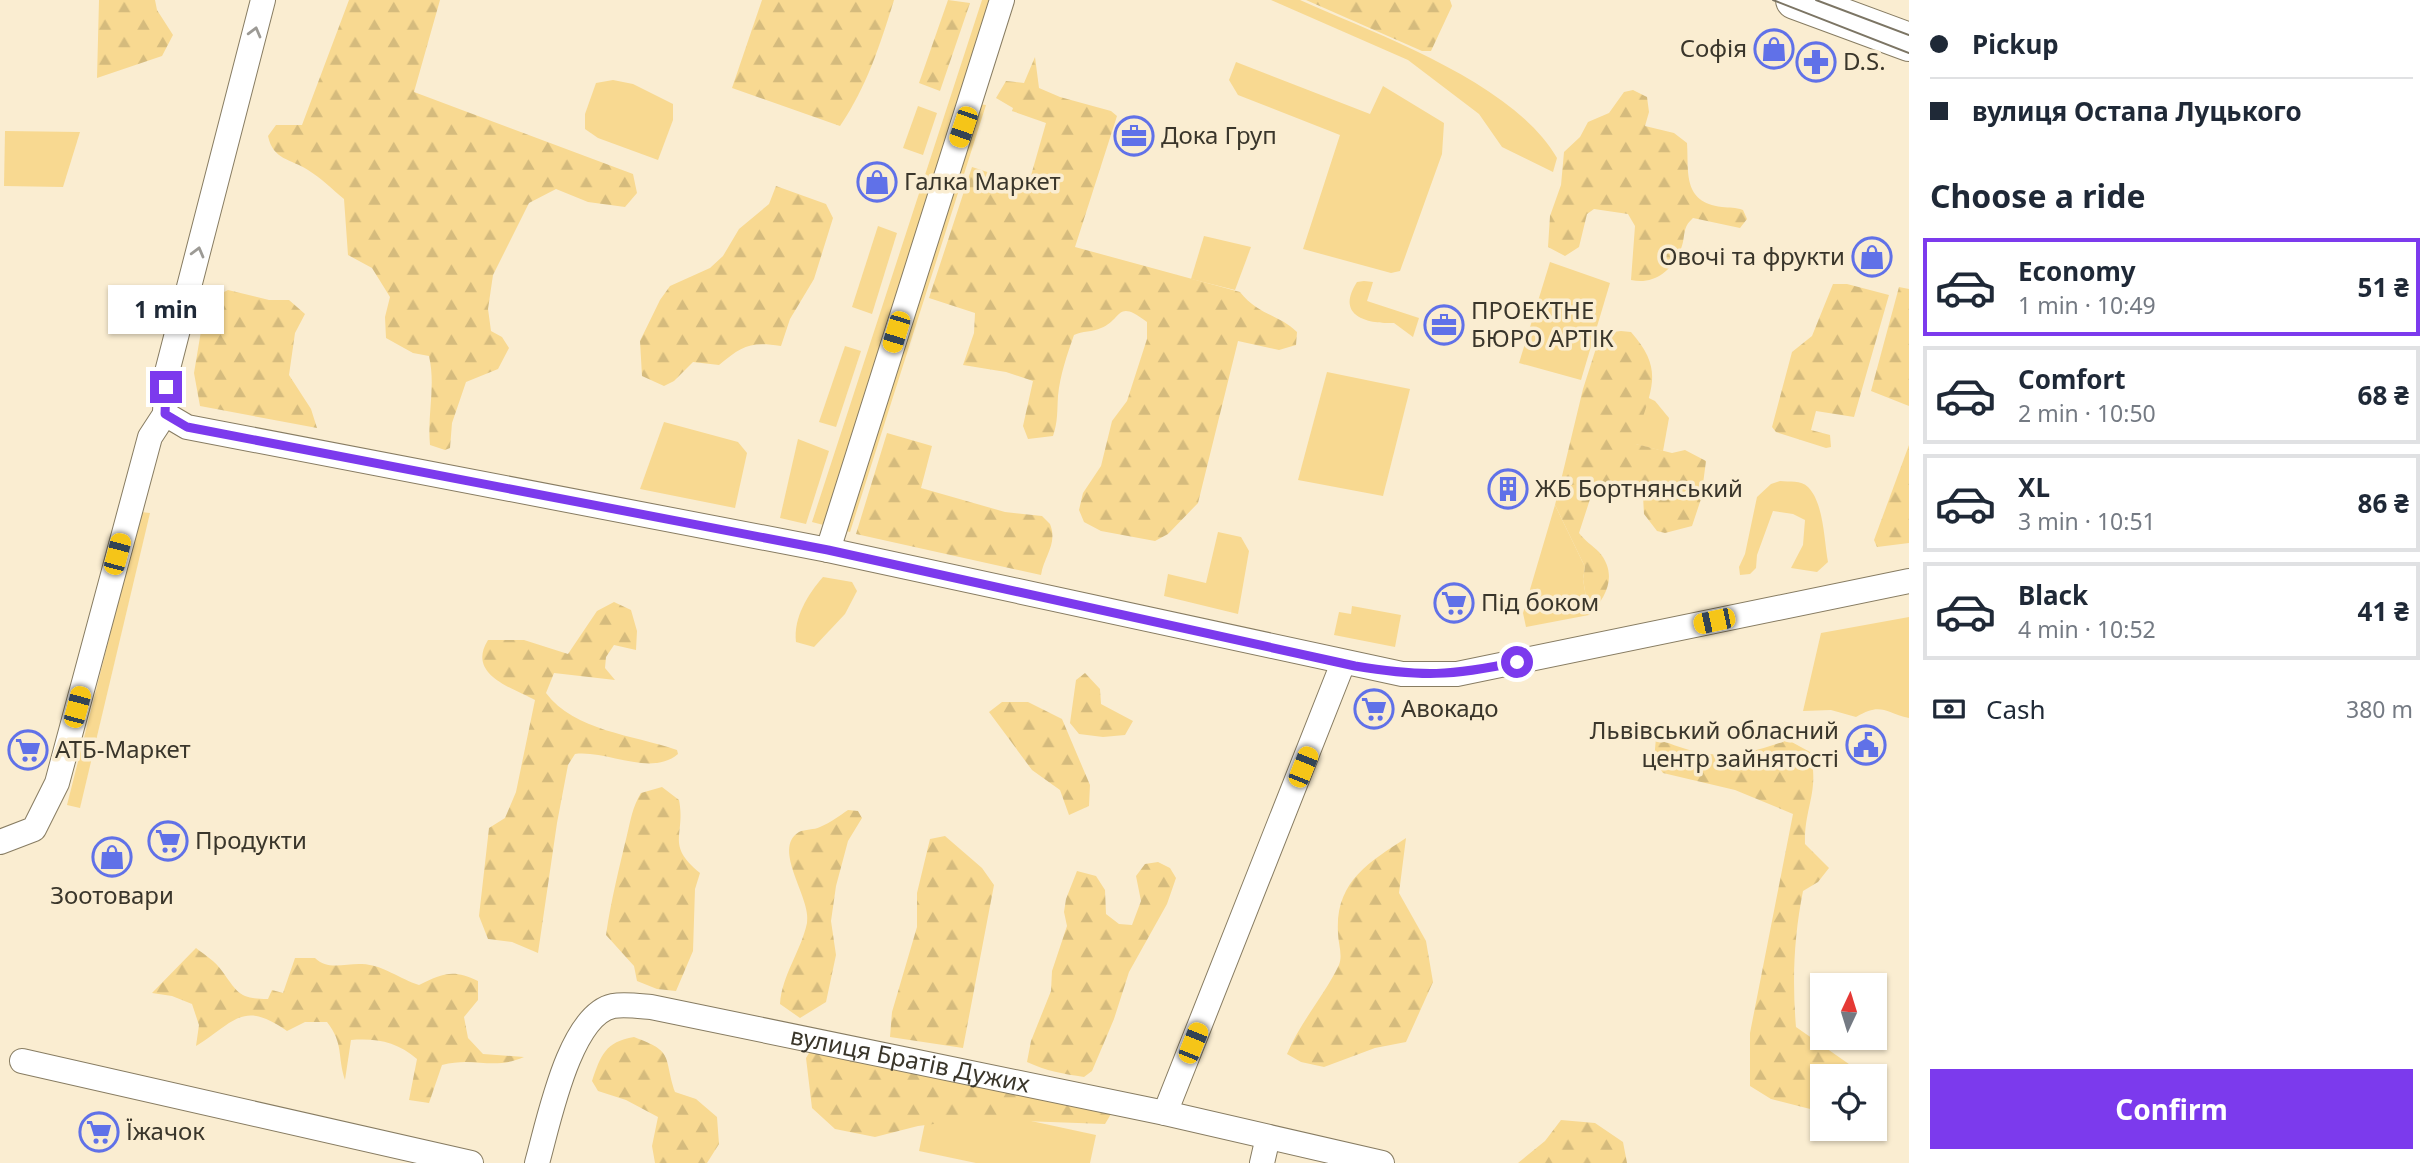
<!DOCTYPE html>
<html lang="en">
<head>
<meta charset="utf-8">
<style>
	body { margin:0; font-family:"Noto Sans",sans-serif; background:#f2f2f3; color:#1f2937; height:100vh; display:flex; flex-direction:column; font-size:26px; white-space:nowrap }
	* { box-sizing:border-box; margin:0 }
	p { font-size:23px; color:#747a83 }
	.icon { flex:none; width:38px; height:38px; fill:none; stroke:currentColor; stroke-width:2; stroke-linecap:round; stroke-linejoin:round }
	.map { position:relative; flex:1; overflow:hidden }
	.details { display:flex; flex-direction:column; background:#fff; width:525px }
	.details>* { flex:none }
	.guide { display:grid; align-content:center; height:154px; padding:0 21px; background:#fff }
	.needle { width:46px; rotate:4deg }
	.fabs { position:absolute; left:1810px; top:973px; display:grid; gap:14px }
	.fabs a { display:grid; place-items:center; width:77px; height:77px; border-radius:0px; background:#fff; box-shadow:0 2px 5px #0004; font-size:35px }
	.end { position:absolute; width:32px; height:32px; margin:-16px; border:9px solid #7c3aed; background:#fff; box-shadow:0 0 0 4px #fff }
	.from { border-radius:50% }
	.bubble { position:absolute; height:49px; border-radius:0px; background:#fff; box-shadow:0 2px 5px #0004; font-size:23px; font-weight:700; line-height:49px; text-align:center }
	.car { position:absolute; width:21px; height:42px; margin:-21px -10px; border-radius:9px; box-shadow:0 0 5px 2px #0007; background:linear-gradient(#f5c518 24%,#345 0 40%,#f5c518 0 76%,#345 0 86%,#f5c518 0) }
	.guide b { display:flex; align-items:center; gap:24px; height:66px; font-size:26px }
	.guide b+b { border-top:2px solid #e0e1e3 }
	.guide i { width:18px; height:18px; background:#1f2937 }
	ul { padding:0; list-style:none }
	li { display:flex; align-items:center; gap:21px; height:98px; margin:0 14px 10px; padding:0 7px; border:4px solid #e0e1e3; border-radius:0px }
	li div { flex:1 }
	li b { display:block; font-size:26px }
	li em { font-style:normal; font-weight:700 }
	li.on { border-color:#7c3aed }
	li>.icon { width:63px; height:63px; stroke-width:1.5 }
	h2 { padding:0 21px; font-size:32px; line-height:84px }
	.pay { display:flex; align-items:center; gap:18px; height:77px; padding:0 21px; font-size:26px }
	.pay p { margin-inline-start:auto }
	.action { display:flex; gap:14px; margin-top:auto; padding:14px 21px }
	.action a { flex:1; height:80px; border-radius:0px; background:#7c3aed; color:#fff; font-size:28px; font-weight:700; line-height:80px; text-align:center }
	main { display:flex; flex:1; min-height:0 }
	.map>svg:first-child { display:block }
	.green { fill:#f8d991 }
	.forest { fill:url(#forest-firs) }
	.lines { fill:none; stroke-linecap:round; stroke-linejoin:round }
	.street-casing { stroke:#877c62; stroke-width:26 }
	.primary-casing { stroke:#877c62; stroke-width:40 }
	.street { stroke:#fff; stroke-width:24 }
	.primary { stroke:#fff; stroke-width:38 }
	.tram { stroke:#7c7564; stroke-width:2 }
	.oneway { stroke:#9c9a95 }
	.route { stroke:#7c3aed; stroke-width:9 }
	.labels { text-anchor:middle; stroke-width:7; stroke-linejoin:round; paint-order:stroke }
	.poi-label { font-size:24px; fill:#3a362b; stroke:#faedd1; text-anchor:start }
	.street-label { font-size:24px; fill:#3a362b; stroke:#faedd1 }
</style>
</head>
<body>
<main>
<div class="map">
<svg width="1909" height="1163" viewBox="0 0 1909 1163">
	<defs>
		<pattern id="forest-firs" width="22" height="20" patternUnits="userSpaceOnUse" patternTransform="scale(1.75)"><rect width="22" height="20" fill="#f8d991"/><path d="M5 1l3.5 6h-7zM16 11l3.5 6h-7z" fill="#d5bb7d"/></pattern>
	</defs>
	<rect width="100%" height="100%" fill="#faedd1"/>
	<g class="green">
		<polygon points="982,0 1002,0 971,103 986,105 850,532 812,522"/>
		<path d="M 1271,0 L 1300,0 C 1378,35 1513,82 1557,158 L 1553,172 L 1502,147 L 1479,114 L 1408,60 Z"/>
		<polygon points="1236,62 1370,114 1383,86 1444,123 1442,154 1400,271 1391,273 1303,249 1340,135 1238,95 1229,80"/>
		<polygon points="613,80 633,84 673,104 673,120 658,160 598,138 585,129 585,114 596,83"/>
		<polygon points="918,106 937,113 923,155 903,148"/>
		<polygon points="5,131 80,132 63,187 4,186"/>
		<polygon points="878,226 897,233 872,314 852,307"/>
		<polygon points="1204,236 1251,247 1235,290 1191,279"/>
		<polygon points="1550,262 1610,283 1581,380 1519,363"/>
		<path d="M 1364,281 L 1373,282 L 1367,301 L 1419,318 L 1413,337 L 1394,323 C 1367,324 1335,316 1357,282 Z"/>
		<polygon points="845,346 861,351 836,427 819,422"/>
		<polygon points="1327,372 1410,389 1383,496 1298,480"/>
		<polygon points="1632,390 1655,401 1669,418 1663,451 1619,440"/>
		<polygon points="664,422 738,442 747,453 735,508 640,489"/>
		<polygon points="798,439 829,451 806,524 780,518"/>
		<path d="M 1780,481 C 1789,482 1801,480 1808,487 C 1824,503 1824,541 1828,562 L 1817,572 L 1791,568 L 1803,545 L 1805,520 L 1793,514 L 1773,511 L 1757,555 L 1756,568 L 1750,574 L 1740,575 L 1739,567 L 1745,554 L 1757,497 L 1771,484 Z"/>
		<polygon points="1555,505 1585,567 1583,579 1589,615 1526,627 1523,613"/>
		<polygon points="141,512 150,513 80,808 67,805"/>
		<polygon points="1218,532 1241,537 1249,551 1238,614 1164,596 1168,574 1206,583"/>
		<path d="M 823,577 L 852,582 L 857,591 L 845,614 L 814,647 L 796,642 C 793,618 808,594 823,577 Z"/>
		<polygon points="1352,606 1401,615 1395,647 1334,635 1339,612 1351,614"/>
		<path d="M 1909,617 L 1909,718 C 1884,712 1881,702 1856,717 L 1831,710 L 1803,711 L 1821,633 Z"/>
		<polygon points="930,1099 1096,1135 1090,1163 976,1163 919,1151"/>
	</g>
	<g class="forest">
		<polygon points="99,0 155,0 157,10 173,35 162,56 97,78"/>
		<path d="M 349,0 L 440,0 L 414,92 L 633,174 L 637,193 L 625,207 L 588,202 L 556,189 L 529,203 L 493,275 L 488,309 L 491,331 L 502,337 L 509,348 L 498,369 L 466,382 L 452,423 L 450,448 L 445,450 L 430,445 C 427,414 436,387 429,356 L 413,353 L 386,338 L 385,317 L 390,297 L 372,268 L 348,255 L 344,199 C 332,189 321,178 308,170 C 291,159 273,160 268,136 L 276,125 L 302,125 Z"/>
		<path d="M 762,0 L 894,0 C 880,45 867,86 840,126 L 732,88 Z"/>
		<polygon points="948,0 970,3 940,91 919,83"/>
		<polygon points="1306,0 1450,0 1452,6 1431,51 1422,51"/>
		<path d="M 1035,57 L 1039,88 L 1060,97 L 1111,111 L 1117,116 L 1075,247 L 1240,292 C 1258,315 1278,314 1297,332 L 1296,345 L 1279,350 L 1238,341 L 1198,503 L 1168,534 L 1155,541 L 1101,531 L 1084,522 L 1079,510 L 1083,493 L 1101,466 L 1112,421 L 1127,401 L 1147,339 L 1147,322 C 1116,298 1123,319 1101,328 C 1093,332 1082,331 1074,335 C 1067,355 1060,375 1058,396 C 1057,411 1058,421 1053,436 L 1028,439 L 1023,426 L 1033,381 L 1006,372 L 963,365 L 974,333 L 975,313 L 929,298 L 972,167 L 1018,182 L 1030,179 L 1046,123 L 1012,111 L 1013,108 L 996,98 L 1006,81 L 1024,83 Z"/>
		<path d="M 1633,90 L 1647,97 L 1649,112 L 1645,126 L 1674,133 L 1687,143 C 1689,172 1682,202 1722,207 C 1730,208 1735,207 1743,210 L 1747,219 L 1740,228 L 1693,218 C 1684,226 1685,231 1683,242 C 1677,267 1656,286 1631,280 L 1635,226 L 1628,214 L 1594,209 L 1587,214 L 1579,247 L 1565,256 L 1548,247 L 1550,216 L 1561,185 L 1564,152 L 1580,137 L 1588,122 L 1609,113 L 1624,92 Z"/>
		<path d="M 776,186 L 826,204 L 833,218 L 814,279 L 790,319 L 781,346 C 750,341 742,346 719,365 L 693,362 L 674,381 L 664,386 L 642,376 L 640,341 L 660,300 L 670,286 L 710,268 L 723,256 L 739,229 L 769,204 Z"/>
		<polygon points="1833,284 1847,284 1889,295 1854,417 1816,411 1811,430 1830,435 1831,447 1826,448 1776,432 1772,427 1792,352 1812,336"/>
		<polygon points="1899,287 1909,289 1909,406 1871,391"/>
		<polygon points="228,290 269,300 289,300 305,314 295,333 289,375 311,409 317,428 200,406 194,373 203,319 210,299"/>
		<path d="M 1621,331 L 1631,332 C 1661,366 1654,384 1641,423 C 1639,430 1639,437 1636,444 L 1672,453 L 1685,450 L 1706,461 L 1701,499 L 1692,526 L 1665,533 L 1657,531 L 1644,514 L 1643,496 L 1612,483 L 1599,482 L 1592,493 L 1579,533 C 1585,541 1592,545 1599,552 C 1618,574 1607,597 1589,615 L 1583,579 L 1585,567 L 1555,505 L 1583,389 L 1598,342 L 1605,333 Z"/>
		<path d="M 887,433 L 932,446 L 921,488 L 1005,512 L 1042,516 L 1050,524 C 1058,544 1044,556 1041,575 L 856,534 Z"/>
		<polygon points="1909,445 1909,543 1877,547 1874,540"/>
		<path d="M 614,602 L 631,610 L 637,631 L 636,650 L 614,645 L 606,657 L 605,668 L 615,680 L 554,673 L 546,693 C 574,731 634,735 677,750 L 678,754 C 651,777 607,750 575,754 L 568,765 L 557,823 L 538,953 L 512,942 L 488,939 L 479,916 L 489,828 L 505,818 L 516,792 L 535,700 C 513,688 466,675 488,640 L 524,640 L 568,654 L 597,611 Z"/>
		<polygon points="1085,673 1100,689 1101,704 1133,721 1125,735 1103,737 1079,734 1070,723 1076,680"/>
		<polygon points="1002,702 1028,702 1062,719 1090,785 1089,806 1069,815 1060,790 1032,770 989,712"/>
		<path d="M 1656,738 C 1710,761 1734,759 1788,740 L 1810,752 C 1820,792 1804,807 1805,844 L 1829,868 L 1818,882 L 1803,891 C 1794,936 1792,980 1796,1027 L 1866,1076 L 1822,1076 L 1822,1112 L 1771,1099 L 1750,1086 L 1750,1033 L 1793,814 L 1735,790 L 1663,773 L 1654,760 Z"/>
		<path d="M 662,787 L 679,800 C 686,836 665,844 700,873 L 695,889 L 693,951 L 676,991 L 657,989 L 637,981 L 634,966 L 606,935 C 611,900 619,869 627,835 C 631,819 632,808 641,793 Z"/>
		<path d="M 848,810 L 858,811 L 862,818 L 848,841 L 836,886 L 831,921 L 836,955 L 826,1002 L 800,1018 L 780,1004 C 782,975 801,951 807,923 C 812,898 771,849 799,832 C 805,829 814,830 820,827 C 830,823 839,816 848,810 Z"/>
		<polygon points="945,836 982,868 994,885 963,1048 890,1037 892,1012 917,927 917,893 930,839"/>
		<path d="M 1406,838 L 1399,893 L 1426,941 L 1433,982 L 1406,1042 L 1375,1048 L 1324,1067 L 1301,1062 L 1287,1054 C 1301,1021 1324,996 1339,965 C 1343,955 1338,943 1338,933 C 1335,882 1368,863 1406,838 Z"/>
		<path d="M 1158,862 L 1170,868 L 1176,878 L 1167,904 L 1129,972 L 1114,1019 L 1092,1071 L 1084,1077 C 1064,1074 1046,1071 1027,1062 L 1031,1041 L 1051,991 L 1052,971 L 1067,926 L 1064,912 L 1066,899 L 1077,871 L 1096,876 L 1105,890 L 1106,914 L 1119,924 L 1132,925 L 1141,901 L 1136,876 L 1145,864 Z"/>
		<path d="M 196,948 C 205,955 216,962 222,971 C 238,993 239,999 268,999 L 272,990 L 283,993 L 295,958 L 315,958 C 328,971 346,963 362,964 C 383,965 400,979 419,985 C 444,973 453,969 478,981 L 478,1000 L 464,1017 L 468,1038 L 483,1054 L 524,1057 C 492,1071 475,1056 442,1065 L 429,1103 L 409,1100 L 417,1059 C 397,1042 377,1038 351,1040 L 345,1080 C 337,1055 344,1044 327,1022 L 305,1022 L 287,1031 C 242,999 234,1023 196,1046 L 199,1025 L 192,1004 L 172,996 L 152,993 Z"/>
		<path d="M 634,1037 C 675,1052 663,1056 675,1092 L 696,1099 L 717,1117 L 719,1144 L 707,1163 L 655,1163 L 652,1146 L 658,1117 L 626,1100 L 598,1091 L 592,1081 C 601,1055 605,1042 634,1037 Z"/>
		<polygon points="812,1048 1111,1114 1105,1124 973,1119 918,1126 875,1137 835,1129 812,1108 806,1058"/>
		<polygon points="1561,1120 1595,1123 1623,1142 1627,1163 1518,1163 1545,1141"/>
	</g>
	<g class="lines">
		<g class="street-casing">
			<g id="street">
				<polyline points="165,414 187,427 828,550 1402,674 1457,674 1909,581"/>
				<polyline points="165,414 166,376 263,0"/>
				<polyline points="828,550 1002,0"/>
				<polyline points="0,842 34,829 57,783 150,437 165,414"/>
				<polyline points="22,1061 471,1163"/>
				<polyline points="1165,1113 1343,663"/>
				<path id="s1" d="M 537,1163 C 548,1125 569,1015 613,1006 C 624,1004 639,1006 651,1007 L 1165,1113 L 1382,1163"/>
				<polyline points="1262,1163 1268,1137"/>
			</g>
		</g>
		<g class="primary-casing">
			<polyline id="primary" points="1795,0 1909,42"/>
		</g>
		<use href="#street" class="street"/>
		<use href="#primary" class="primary"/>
		<g class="tram">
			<polyline points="1773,0 1909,53"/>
			<polyline points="1816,0 1909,35"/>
		</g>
	</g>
	<defs><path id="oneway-chevron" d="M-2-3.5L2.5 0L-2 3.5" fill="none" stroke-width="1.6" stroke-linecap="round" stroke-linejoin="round" transform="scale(1.75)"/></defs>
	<g class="oneway">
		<use href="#oneway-chevron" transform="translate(255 32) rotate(-75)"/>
		<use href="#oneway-chevron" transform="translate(198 252) rotate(-75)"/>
	</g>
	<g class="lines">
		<path class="route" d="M 166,387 L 165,414 L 187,427 L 828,550 L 1355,666 C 1421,677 1452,676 1517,662"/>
	</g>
	<defs>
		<g id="shop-ring" transform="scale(2.0125)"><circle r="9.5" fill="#faedd1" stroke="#6071e8" stroke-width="1.5"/><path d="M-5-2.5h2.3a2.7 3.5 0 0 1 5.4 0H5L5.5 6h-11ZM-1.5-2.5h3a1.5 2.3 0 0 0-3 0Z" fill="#6071e8"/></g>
		<g id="pharmacy-ring" transform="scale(2.0125)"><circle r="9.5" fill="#faedd1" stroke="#6071e8" stroke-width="1.5"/><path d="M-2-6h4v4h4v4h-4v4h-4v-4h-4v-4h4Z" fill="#6071e8"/></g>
		<g id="office-ring" transform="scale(2.0125)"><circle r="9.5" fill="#faedd1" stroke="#6071e8" stroke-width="1.5"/><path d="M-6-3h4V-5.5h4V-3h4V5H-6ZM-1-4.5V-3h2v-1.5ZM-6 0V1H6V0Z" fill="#6071e8"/></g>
		<g id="building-ring" transform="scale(2.0125)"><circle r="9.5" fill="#faedd1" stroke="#6071e8" stroke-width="1.5"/><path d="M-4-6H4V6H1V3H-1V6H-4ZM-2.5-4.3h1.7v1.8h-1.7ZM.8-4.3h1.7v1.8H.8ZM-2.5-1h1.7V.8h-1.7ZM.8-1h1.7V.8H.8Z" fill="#6071e8"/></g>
		<g id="supermarket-ring" transform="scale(2.0125)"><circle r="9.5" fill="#faedd1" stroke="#6071e8" stroke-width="1.5"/><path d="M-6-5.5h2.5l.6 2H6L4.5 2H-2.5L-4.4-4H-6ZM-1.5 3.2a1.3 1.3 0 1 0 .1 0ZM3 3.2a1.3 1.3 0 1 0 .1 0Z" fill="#6071e8"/></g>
		<g id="civic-ring" transform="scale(2.0125)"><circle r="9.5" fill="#faedd1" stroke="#6071e8" stroke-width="1.5"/><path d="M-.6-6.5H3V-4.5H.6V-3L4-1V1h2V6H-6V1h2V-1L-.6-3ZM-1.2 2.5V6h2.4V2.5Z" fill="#6071e8"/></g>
	</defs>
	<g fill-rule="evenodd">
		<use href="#shop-ring" x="1774" y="49"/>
		<use href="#pharmacy-ring" x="1816" y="62"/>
		<use href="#office-ring" x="1134" y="136"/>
		<use href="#shop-ring" x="877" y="182"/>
		<use href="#shop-ring" x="1872" y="257"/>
		<use href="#office-ring" x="1444" y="325"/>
		<use href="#building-ring" x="1508" y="489"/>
		<use href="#supermarket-ring" x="1454" y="603"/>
		<use href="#supermarket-ring" x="1374" y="709"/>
		<use href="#civic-ring" x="1866" y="745"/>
		<use href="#supermarket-ring" x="28" y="750"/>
		<use href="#supermarket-ring" x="168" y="841"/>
		<use href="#shop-ring" x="112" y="857"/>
		<use href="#supermarket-ring" x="99" y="1132"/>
	</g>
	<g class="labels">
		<g class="poi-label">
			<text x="1747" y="57" text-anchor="end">Софія</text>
			<text x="1843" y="70">D.S.</text>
			<text x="1161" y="144">Дока Груп</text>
			<text x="904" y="190">Галка Маркет</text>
			<text x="1845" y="265" text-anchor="end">Овочі та фрукти</text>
			<text x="1471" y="319">ПРОЕКТНЕ<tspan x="1471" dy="28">БЮРО АРТІК</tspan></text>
			<text x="1535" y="497">ЖБ Бортнянський</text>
			<text x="1481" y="611">Під боком</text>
			<text x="1401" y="717">Авокадо</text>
			<text x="1839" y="739" text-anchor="end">Львівський обласний<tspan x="1839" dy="28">центр зайнятості</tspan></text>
			<text x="55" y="758">АТБ-Маркет</text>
			<text x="195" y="849">Продукти</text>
			<text x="112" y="904" text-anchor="middle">Зоотовари</text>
			<text x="126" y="1140">Їжачок</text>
		</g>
		<g class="street-label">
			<text dy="8" stroke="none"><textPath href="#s1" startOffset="483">вулиця Братів Дужих</textPath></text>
		</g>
	</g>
</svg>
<div class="fabs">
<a><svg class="needle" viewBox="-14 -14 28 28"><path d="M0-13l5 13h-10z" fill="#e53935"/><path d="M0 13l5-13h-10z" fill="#747a83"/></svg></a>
<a><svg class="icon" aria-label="locate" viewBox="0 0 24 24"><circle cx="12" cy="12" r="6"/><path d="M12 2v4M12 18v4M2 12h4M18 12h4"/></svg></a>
</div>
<i class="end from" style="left:1517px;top:662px"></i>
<i class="end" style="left:166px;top:387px"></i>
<div class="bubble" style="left:108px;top:285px;width:116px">1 min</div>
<i class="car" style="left:963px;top:127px;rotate:199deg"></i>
<i class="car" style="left:896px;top:332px;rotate:197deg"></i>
<i class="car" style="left:117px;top:554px;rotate:15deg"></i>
<i class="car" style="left:1714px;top:621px;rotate:258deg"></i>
<i class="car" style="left:77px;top:707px;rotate:15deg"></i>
<i class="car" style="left:1303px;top:767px;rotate:22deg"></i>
<i class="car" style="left:1193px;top:1043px;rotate:22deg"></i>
</div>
<section class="details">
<div class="guide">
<b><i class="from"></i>Pickup</b>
<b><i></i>вулиця Остапа Луцького</b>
</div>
<h2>Choose a ride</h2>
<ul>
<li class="on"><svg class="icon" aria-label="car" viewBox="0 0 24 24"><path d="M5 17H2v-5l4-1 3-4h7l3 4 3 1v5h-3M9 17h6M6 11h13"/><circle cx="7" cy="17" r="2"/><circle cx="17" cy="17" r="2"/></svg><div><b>Economy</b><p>1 min · 10:49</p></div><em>51 ₴</em></li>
<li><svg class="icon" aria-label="car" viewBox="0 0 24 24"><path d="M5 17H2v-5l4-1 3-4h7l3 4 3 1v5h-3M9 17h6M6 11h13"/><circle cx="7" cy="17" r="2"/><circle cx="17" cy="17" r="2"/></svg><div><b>Comfort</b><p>2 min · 10:50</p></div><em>68 ₴</em></li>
<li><svg class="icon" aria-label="car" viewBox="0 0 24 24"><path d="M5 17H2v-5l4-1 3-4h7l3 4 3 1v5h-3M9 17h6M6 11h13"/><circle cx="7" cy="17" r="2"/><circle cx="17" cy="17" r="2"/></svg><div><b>XL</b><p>3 min · 10:51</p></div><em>86 ₴</em></li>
<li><svg class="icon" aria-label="car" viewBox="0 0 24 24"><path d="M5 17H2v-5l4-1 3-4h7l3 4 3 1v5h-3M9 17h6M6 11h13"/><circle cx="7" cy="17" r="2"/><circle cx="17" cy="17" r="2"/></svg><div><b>Black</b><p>4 min · 10:52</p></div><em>41 ₴</em></li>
</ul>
<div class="pay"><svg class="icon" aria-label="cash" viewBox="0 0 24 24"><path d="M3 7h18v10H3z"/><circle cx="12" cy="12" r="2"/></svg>Cash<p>380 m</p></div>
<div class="action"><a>Confirm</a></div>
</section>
</main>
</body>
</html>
